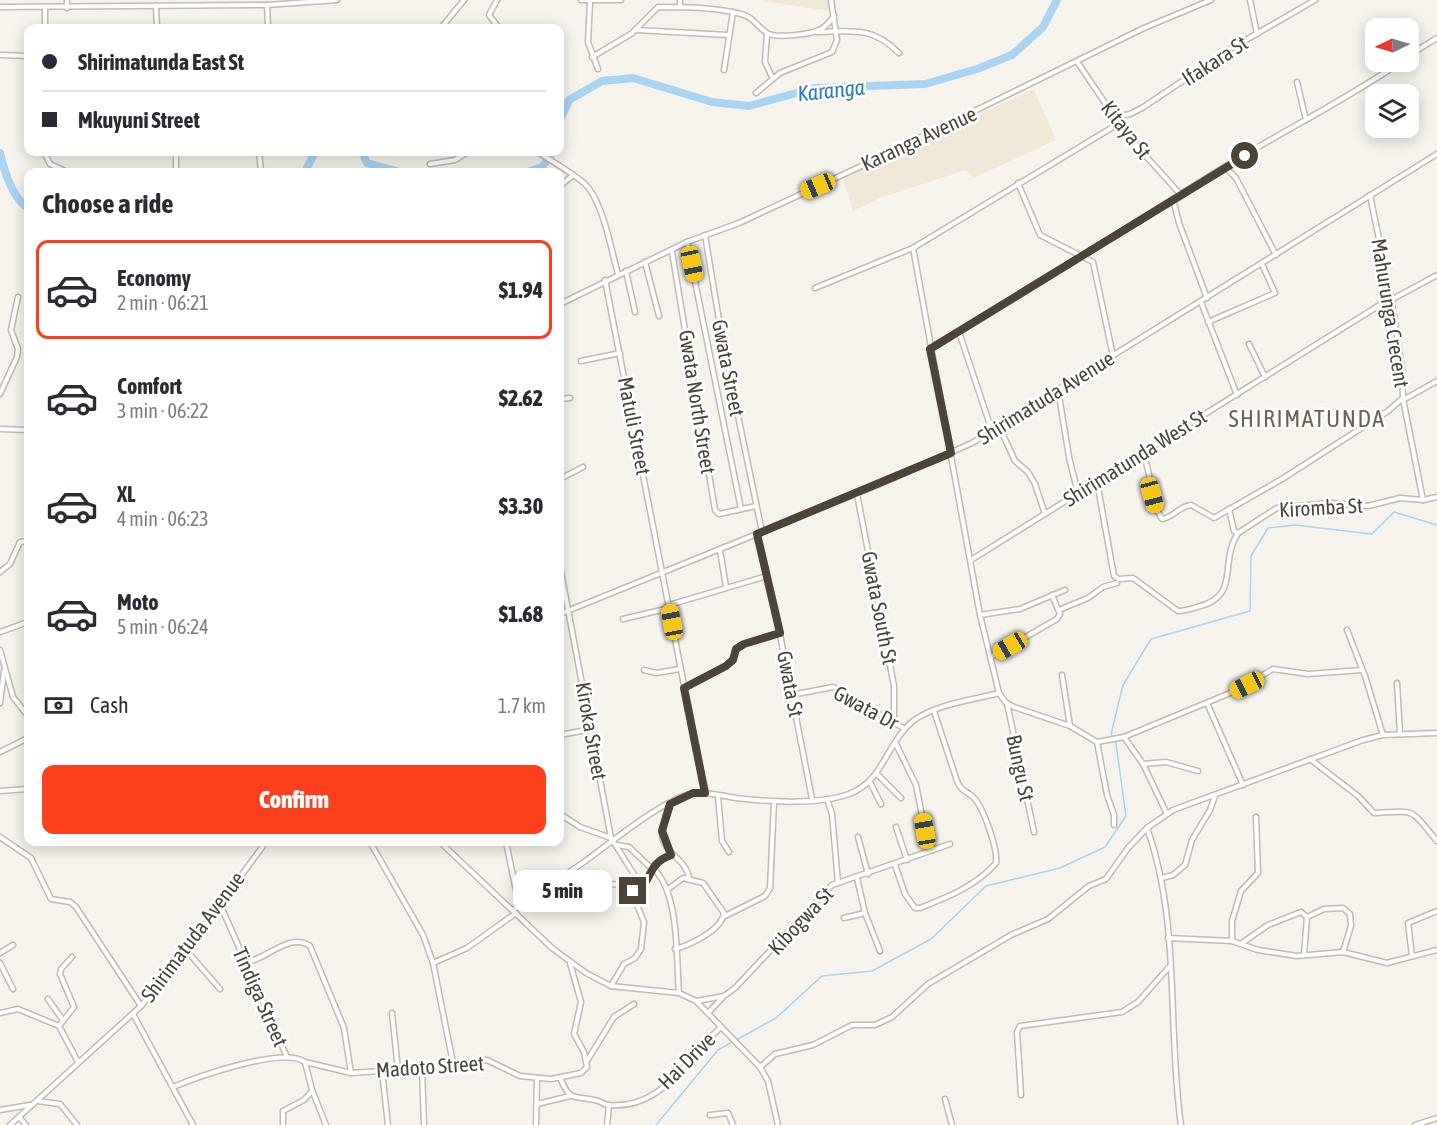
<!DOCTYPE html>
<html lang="en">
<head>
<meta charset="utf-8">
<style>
	body { margin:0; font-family:"Asap Condensed",sans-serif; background:#f2f2f3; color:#2b2b33; height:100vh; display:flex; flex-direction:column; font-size:22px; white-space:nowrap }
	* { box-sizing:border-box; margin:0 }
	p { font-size:20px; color:#7c7c81 }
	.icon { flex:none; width:33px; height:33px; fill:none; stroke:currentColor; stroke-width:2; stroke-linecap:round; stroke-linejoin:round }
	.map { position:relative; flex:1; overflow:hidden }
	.side { position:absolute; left:24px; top:168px; width:540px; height:678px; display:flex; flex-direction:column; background:#fff; border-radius:12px; box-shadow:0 3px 15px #0003 }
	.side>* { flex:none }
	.banner { position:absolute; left:24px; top:24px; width:540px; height:132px; border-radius:12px; box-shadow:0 3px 15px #0003; display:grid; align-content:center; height:132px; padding:0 18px; background:#fff }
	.needle { width:39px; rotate:265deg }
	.buttons { position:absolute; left:1365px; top:18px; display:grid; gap:12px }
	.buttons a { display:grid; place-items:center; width:54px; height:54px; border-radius:12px; background:#fff; box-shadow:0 3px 15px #0003; font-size:30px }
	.end { position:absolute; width:27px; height:27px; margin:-14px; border:8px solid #4b4439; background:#fff; box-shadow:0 0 0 3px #fff }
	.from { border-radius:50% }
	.bubble { position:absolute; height:42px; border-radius:12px; background:#fff; box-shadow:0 3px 15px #0003; font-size:20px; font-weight:800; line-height:42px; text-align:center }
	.car { position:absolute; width:18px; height:36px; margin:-18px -9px; border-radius:8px; box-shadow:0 0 4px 2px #0007; background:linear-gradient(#f5c518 24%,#345 0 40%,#f5c518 0 76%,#345 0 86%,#f5c518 0) }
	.banner b { display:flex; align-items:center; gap:21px; height:57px; font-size:22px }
	.banner b+b { border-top:2px solid #e1e1e2 }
	.banner i { width:15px; height:15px; background:#2b2b33 }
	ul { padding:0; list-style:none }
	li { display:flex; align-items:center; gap:18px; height:99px; margin:0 12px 9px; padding:0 6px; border:3px solid transparent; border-radius:12px }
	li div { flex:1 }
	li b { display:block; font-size:22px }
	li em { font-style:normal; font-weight:800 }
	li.current { border-color:#fc3f1d }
	li>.icon { width:54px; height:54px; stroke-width:1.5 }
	h2 { padding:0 18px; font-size:27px; line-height:72px }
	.pay { display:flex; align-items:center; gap:15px; height:66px; padding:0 18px; font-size:22px }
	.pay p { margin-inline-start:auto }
	.primary-button { display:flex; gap:12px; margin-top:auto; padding:12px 18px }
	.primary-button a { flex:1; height:69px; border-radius:12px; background:#fc3f1d; color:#fff; font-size:24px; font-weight:800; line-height:69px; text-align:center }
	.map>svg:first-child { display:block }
	.education { fill:#efe8d6 }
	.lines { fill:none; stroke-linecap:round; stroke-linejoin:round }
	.stream { stroke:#a9d4f2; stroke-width:1.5 }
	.river { stroke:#a9d4f2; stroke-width:8 }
	.street-casing { stroke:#c2bbae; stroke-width:7 }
	.street { stroke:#fff; stroke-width:4 }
	.route { stroke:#4b4439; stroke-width:8 }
	.labels { text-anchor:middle; stroke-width:5; stroke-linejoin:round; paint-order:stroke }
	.street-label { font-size:21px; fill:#4b4439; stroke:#fff }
	.water-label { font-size:22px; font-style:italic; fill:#2e7ab2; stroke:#fff }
	.quarter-label { font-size:24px; letter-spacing:1.5px; fill:#6e6250; stroke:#fff }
</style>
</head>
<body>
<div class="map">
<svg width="1437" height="1125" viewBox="0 0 1437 1125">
	<rect width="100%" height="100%" fill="#f6f3ec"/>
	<g class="education">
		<polygon points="759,0 828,0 830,11"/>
		<polygon points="1034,90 1056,140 973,178 966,170 882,197 853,211 843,179 912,144"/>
	</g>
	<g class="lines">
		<polyline class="stream" points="656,1125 718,1050 776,1018 822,976 872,971 931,939 986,886 1060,868 1105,847 1126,816 1116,744 1111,734 1123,685 1151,639 1250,611 1251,556 1268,528 1295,525 1372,534 1394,512 1437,525"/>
		<g class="river">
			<polyline points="560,120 569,100 602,81 633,78 712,102 749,106 815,88 925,84 977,69 1012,55 1043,27 1057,0"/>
			<polyline points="362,152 367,163 400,172"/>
			<path d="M 0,153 C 4,170 12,198 28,208"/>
			<polyline points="305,172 315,152"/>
			<polyline points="527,172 542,167 553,152"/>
		</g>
		<g class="street-casing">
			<g id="street">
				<polyline points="67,0 67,8"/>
				<polyline points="497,0 489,15 499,28"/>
				<polyline points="581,0 621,0"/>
				<polyline points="680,0 680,7"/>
				<polyline points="1250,0 1257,34"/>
				<polyline points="590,2 588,42 598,69"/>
				<polyline points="267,5 268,28"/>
				<polyline points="156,6 157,28"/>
				<polyline points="0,7 267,5 337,0"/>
				<polyline points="45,9 45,28"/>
				<polyline points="441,28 464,0"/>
				<polyline points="636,30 728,35"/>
				<path d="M 817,32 C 852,31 872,26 899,53"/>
				<polyline points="767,34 765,62 772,77"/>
				<polyline points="0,55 28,56"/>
				<polyline points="1408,56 1437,38"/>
				<path d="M 592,57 L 631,34 L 658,7 C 686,7 714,7 741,14 C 754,17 757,27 767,33 C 775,39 813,34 821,29 C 827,26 830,21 834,16"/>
				<polyline points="1078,63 1126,134 1180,194"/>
				<polyline points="724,70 733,12"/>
				<polyline points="1297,82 1306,120"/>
				<polyline points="756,93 780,73 832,52 837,40 831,0"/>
				<polyline points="1114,117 1130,114 1142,108 1232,48 1315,0"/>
				<polyline points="44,152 50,164 67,172"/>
				<polyline points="259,152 261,172"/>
				<path d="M 538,152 C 553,162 571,172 584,183 C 603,200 611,250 618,274"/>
				<polyline points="430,164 455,160 468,152"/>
				<polyline points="1225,167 1236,178 1276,255"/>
				<polyline points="176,172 176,152"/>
				<polyline points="1018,183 1040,235 1093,262 1113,356"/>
				<polyline points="560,186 572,176"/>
				<polyline points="1173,199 1179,223 1207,298"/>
				<polyline points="705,235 722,338 762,532"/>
				<polyline points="687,242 741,509"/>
				<polyline points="913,248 980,615 999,693 1006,703 1014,707 1070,726 1097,742 1107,795 1114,815 1114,825"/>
				<polyline points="672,252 715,510 719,514 756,506"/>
				<polyline points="645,262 659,316"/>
				<polyline points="626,271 635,312"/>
				<polyline points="605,280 705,793"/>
				<polyline points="815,288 913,248 1118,124"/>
				<polyline points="1391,300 1437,275"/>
				<polyline points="1201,302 1237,395"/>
				<polyline points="560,304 687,242 739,223 868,163 1144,28 1211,0"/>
				<polyline points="1208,322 1275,293 1262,264"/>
				<polyline points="959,332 992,431"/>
				<polyline points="1249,344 1265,377"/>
				<path d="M 930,349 C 1027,293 1119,232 1213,174 C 1275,135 1341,103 1401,62"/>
				<polyline points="581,361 620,353"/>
				<polyline points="1058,390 1069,457 1078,494"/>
				<polyline points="0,394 17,357 18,349 11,330 18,297"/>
				<polyline points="560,399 570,398"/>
				<polyline points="1403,399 1423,500"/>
				<polyline points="1403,400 1437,381"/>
				<polyline points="999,426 1015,461 1028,472 1035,484 1045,514"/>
				<polyline points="0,429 28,430"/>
				<path d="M 1142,452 C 1153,473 1148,498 1162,519 C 1173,518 1179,506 1191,505 L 1214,518 L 1282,479 L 1388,411 L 1403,398 L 1402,368 L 1391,298 L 1370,195"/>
				<polyline points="560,479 583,467"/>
				<path d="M 1097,482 L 1114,576 L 1119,579 L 1133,578 L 1178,611 C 1185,611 1190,609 1197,607 C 1242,596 1218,564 1238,533"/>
				<polyline points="857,494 894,686 894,723"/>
				<polyline points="1229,509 1234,531 1238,533 1277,508 1331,503 1368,506 1400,498 1423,500 1437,497"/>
				<polyline points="757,534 775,609 812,799"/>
				<polyline points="720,550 726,587"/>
				<polyline points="971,560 1391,298"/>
				<polyline points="560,567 611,838 642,887"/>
				<polyline points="0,572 10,564 20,542 28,541"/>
				<polyline points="669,605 767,576"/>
				<polyline points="1059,610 1088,598 1103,587 1117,583"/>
				<polyline points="560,614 880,484 972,443 1437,154"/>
				<polyline points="980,615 1020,609 1065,590"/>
				<polyline points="623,619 670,608"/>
				<polyline points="1347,630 1365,676 1383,735"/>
				<polyline points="0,632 28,622"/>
				<polyline points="0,650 13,697 28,716"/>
				<polyline points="991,657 1057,619 1060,614 1052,595"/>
				<polyline points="644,670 656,673 680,669"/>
				<polyline points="1062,675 1070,726"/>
				<polyline points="1397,683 1400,734"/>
				<polyline points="684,688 726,666 733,660 736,649 744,644 780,633"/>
				<polyline points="791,695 833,687 905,729"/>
				<polyline points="0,703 4,671"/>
				<polyline points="1007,703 1034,832"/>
				<polyline points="1207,703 1243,785"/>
				<polyline points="560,735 592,729"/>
				<polyline points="1124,737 1143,764 1167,814"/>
				<polyline points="1097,742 1124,737 1235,691 1273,669 1308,674 1362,670"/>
				<polyline points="896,744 916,785 925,831 933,850"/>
				<polyline points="0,752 28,738"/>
				<path d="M 1310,759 L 1358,796 L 1374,813 C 1417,811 1409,807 1437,841"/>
				<polyline points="1143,764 1166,762 1198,771"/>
				<polyline points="877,774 901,798"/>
				<polyline points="870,782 881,804"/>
				<polyline points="0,791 28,789"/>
				<polyline points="718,796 722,841 729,852"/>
				<polyline points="827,799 832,814 838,883"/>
				<path d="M 670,805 C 669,814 662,823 662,833 C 662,853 686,858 689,878"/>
				<polyline points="560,814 580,827 611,838"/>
				<polyline points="896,827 907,860"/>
				<path d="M 1147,828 C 1181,923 1167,1027 1181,1125"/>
				<polyline points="0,837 31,858 51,899 70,902 76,907 141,1006"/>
				<polyline points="858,837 868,874"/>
				<polyline points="370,842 423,935 433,963 453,1063"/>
				<polyline points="440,842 552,948 586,973 611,986 679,993 696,1001 760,1067 768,1081 778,1125"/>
				<polyline points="506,842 519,905"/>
				<polyline points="616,845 629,847 651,868"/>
				<path d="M 895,865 L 905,894 L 915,908 L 920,908 C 948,897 976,886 996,863 C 998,849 983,806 973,797 C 965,790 961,791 957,781 L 934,711"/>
				<path d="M 652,867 C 680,892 676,957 679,993"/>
				<path d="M 570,872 C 587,891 614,877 633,891"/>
				<polyline points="857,878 865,913 880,951"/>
				<polyline points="1162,878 1173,875 1185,865 1192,840 1210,810 1215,796"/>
				<path d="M 667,890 L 683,878 L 703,883 L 724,913 C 722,930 690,945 675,949"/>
				<polyline points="541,891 551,902 569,906 588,883"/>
				<polyline points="220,904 287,1057"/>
				<path d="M 513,910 C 536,894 561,878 584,862 C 609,844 668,795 696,793 C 709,792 723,796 736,798 C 768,802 819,805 849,794 C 884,781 886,743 913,721 C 936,704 972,700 999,693"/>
				<polyline points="725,916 765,896 770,888 774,802"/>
				<polyline points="844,918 865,913"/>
				<polyline points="1168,938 1232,941 1258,950 1297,956 1343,952 1387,963 1437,950"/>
				<polyline points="1232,941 1232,921 1241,891 1258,873 1256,817"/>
				<polyline points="1242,943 1268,925 1301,912 1307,917"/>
				<polyline points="186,950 220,989"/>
				<polyline points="0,953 13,945"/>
				<polyline points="1304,955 1307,917 1324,909 1343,908 1350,914 1351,926 1343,952"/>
				<polyline points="1412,956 1408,923 1437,911"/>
				<polyline points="72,957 61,969 60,974 74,1007 59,1026 78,1062"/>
				<path d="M 244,962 C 265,962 289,931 310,946 L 344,1028 L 351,1073"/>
				<polyline points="0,963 13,989"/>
				<polyline points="433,963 467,948 516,913"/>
				<path d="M 611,986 L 624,964 L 635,958 L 641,949 L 644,922 L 632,893 C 656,879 643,865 671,855"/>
				<polyline points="48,999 62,1019"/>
				<polyline points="697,1001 724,996 735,988 832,885 950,844"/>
				<polyline points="0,1013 18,1009 59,1026"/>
				<polyline points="392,1013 398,1070"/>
				<polyline points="708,1013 723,997"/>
				<polyline points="133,1014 193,1125"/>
				<polyline points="587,1061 614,1017 634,1004"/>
				<polyline points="305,1062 351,1073 440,1067 487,1060 520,1076 551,1079 581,1073 587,1067 584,1052 574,1034 581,1002 570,963"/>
				<polyline points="760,1067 775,1054 813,1045 852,1025 875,1025 892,1017 928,984 1011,935 1048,919 1089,886 1106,879 1128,848 1147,828 1173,810 1363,740 1383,735 1437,733"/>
				<polyline points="422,1068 424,1125"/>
				<polyline points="382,1071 388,1125"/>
				<path d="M 560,1078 C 571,1103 573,1095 595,1100 C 600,1101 603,1104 608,1105 C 663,1110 685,1059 721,1027"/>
				<path d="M 173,1087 C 197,1077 283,1046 305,1062 L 312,1090 L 326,1125"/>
				<polyline points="1021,1095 1017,1032 1020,1026 1122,1012 1138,1002 1170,966"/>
				<polyline points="945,1099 952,1125"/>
				<polyline points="37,1101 60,1104 77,1125"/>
				<polyline points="537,1104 570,1096"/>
				<polyline points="0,1110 30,1105"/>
				<polyline points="710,1115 728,1113 733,1125"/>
				<polyline points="19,1117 26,1125"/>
				<polyline points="10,1125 141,1006 186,950 266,842"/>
				<polyline points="283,1125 283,1111 304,1100 312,1091"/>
				<polyline points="536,1125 537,1078"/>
				<polyline points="607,1125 609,1105"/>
				<polyline points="1415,1125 1437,1118"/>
			</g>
		</g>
		<use href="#street" class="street"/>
	</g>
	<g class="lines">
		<path class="route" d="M 633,891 C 655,883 644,865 671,855 L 662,831 L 670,804 L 693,793 L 705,793 L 684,688 L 726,666 L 733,660 L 736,649 L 744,644 L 780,633 L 757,534 L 951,453 L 930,349 L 1245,156"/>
	</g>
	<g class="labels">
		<g class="street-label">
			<text transform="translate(1215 61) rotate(-33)" y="7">Ifakara St</text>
			<text transform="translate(1126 130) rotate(52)" y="7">Kitaya St</text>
			<text transform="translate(919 139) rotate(-25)" y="7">Karanga Avenue</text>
			<text transform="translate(1390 313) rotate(81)" y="7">Mahurunga Crecent</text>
			<text transform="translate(728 368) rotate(79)" y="7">Gwata Street</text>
			<text transform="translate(1046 398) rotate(-32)" y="7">Shirimatuda Avenue</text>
			<text transform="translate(697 402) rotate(81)" y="7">Gwata North Street</text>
			<text transform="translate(634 426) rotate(79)" y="7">Matuli Street</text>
			<text transform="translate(1135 458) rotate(-32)" y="7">Shirimatunda West St</text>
			<text transform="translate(1321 508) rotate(-3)" y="7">Kiromba St</text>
			<text transform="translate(879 608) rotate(79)" y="7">Gwata South St</text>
			<text transform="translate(790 684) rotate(79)" y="7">Gwata St</text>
			<text transform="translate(866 708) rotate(28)" y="7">Gwata Dr</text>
			<text transform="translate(591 731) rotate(80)" y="7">Kiroka Street</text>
			<text transform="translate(1020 768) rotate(78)" y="7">Bungu St</text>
			<text transform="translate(801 921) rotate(-47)" y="7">Kibogwa St</text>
			<text transform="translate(193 937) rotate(-53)" y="7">Shirimatuda Avenue</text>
			<text transform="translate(260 997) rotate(66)" y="7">Tindiga Street</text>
			<text transform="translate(687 1061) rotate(-45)" y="7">Hai Drive</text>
			<text transform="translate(430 1067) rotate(-4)" y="7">Madoto Street</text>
		</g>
		<g class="water-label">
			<text transform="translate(831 90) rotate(-6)" y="8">Karanga</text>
		</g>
		<g class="quarter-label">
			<text x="1307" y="427">SHIRIMATUNDA</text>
		</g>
	</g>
</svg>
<div class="buttons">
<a><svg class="needle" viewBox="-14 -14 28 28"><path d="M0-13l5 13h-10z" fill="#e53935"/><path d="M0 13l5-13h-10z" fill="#7c7c81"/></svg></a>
<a><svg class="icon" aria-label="layers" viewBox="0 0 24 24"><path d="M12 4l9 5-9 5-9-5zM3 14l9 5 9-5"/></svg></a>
</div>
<i class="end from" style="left:1245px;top:156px"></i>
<i class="end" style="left:633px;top:891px"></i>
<div class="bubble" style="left:513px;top:870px;width:99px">5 min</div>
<i class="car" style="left:818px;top:186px;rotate:247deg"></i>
<i class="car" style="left:692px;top:264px;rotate:168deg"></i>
<i class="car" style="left:1152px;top:495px;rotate:165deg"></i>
<i class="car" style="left:672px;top:622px;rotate:349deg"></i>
<i class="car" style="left:1010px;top:646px;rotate:240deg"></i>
<i class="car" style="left:1247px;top:685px;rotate:243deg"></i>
<i class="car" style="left:925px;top:831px;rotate:350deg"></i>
<div class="banner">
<b><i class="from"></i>Shirimatunda East St</b>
<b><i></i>Mkuyuni Street</b>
</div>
<section class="side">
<h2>Choose a ride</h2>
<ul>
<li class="current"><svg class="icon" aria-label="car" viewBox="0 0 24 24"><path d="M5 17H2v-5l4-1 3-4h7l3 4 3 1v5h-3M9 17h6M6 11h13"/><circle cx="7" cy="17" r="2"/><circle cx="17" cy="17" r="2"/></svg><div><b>Economy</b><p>2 min · 06:21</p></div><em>$1.94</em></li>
<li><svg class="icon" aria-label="car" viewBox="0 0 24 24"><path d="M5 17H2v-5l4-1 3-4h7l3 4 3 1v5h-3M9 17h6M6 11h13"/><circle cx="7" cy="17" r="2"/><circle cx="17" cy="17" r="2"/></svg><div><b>Comfort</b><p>3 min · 06:22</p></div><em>$2.62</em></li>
<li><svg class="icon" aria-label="car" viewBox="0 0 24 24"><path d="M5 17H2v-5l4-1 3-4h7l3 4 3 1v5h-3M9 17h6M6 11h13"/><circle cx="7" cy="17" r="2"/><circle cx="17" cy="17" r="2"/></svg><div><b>XL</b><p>4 min · 06:23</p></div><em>$3.30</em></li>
<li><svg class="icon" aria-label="car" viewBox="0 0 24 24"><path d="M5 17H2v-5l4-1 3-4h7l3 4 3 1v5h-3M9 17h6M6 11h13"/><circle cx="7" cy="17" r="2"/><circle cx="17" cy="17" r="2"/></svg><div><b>Moto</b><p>5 min · 06:24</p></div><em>$1.68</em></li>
</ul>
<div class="pay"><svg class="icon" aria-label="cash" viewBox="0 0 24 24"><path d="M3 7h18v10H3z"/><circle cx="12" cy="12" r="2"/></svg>Cash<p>1.7 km</p></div>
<div class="primary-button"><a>Confirm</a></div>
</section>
</div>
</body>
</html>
